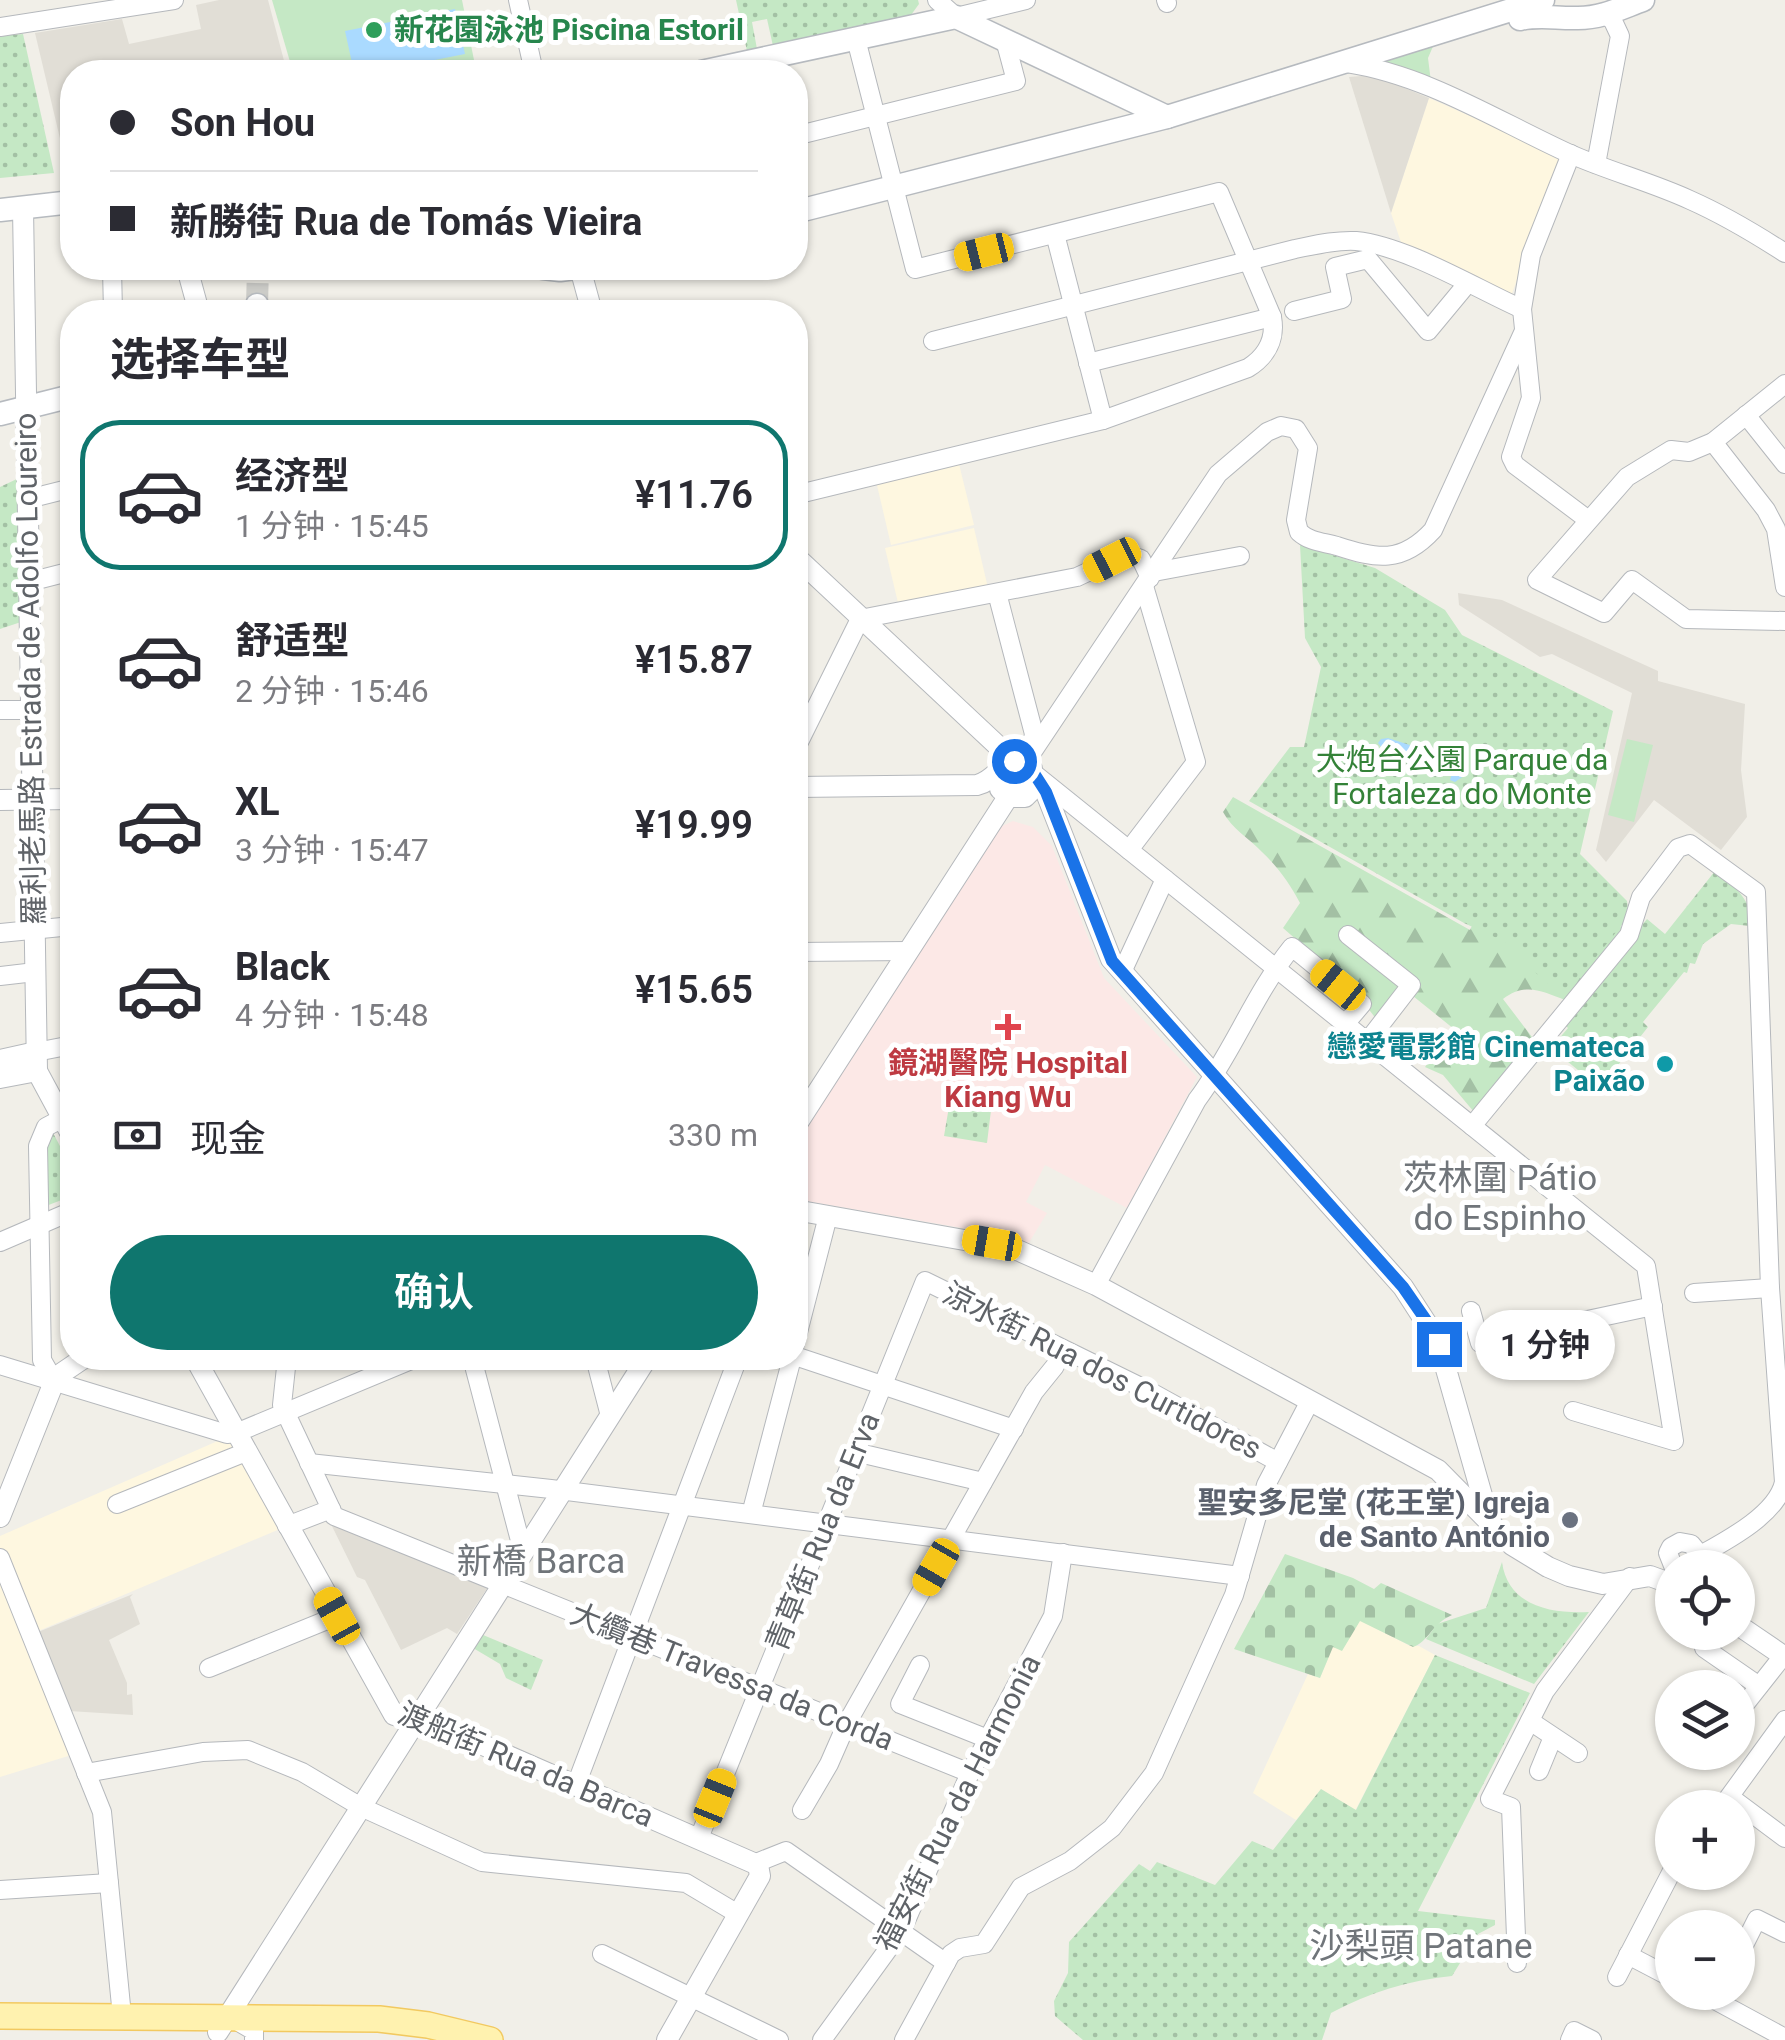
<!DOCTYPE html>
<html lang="zh">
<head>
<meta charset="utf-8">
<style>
	body { margin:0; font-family:Roboto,"Noto Sans SC",sans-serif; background:#f7f7f7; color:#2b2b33; height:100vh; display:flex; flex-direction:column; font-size:38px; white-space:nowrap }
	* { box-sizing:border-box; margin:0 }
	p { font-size:32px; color:#7c7c81 }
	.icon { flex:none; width:55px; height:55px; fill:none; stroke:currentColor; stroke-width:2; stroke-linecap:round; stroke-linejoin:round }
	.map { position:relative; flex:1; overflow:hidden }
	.sheet { position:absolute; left:60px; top:300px; width:748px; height:1070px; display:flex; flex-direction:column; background:#fff; border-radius:40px; box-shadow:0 2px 8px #0004 }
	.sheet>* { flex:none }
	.hud { position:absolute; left:60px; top:60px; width:748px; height:220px; border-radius:40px; box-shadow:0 2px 8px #0004; display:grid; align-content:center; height:220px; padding:0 50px; background:#fff }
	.tools { position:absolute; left:1655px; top:1550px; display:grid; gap:20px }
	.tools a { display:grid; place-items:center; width:100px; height:100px; border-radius:50%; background:#fff; box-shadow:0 2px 8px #0004; font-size:50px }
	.end { position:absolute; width:45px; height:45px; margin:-22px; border:12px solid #1a73e8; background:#fff; box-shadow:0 0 0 5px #fff }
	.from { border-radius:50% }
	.bubble { position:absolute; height:70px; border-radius:35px; background:#fff; box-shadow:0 2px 8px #0004; font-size:32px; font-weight:600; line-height:70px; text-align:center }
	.car { position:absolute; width:30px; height:60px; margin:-30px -15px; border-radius:12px; box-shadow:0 0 8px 2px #0007; background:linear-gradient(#f5c518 24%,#345 0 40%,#f5c518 0 76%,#345 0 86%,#f5c518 0) }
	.hud b { display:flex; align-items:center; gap:35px; height:95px; font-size:38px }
	.hud b+b { border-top:2px solid #e1e1e2 }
	.hud i { width:25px; height:25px; background:#2b2b33 }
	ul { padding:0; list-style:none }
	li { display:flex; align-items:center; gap:30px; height:150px; margin:0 20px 15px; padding:0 30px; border:5px solid transparent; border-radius:40px }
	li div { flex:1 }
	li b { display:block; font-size:38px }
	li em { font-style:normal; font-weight:600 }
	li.active { border-color:#0f766e }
	li>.icon { width:90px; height:90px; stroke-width:1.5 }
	h2 { padding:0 50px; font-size:45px; line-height:120px }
	.pay { display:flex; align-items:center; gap:25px; height:110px; padding:0 50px; font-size:38px }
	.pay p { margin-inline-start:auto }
	.cta { display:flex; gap:20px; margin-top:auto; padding:20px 50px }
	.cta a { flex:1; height:115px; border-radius:60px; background:#0f766e; color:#fff; font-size:40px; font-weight:600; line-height:115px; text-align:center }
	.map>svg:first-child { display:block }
	.commercial { fill:#fef7e0 }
	.education { fill:#e1ded6 }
	.medical { fill:#fce8e6 }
	.grass { fill:#c5e8c5 }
	.forest { fill:url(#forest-firs) }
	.cemetery { fill:url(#cemetery-stones) }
	.park { fill:url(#park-dots) }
	.water { fill:#aadaff }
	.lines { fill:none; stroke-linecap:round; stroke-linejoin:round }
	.secondary-tunnel { stroke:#ccccc8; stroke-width:22; stroke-dasharray:22 11; stroke-linecap:butt }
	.minor-casing { stroke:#b5b8bc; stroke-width:20 }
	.tertiary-casing { stroke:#b5b8bc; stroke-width:22 }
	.secondary-casing { stroke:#b6babf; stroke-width:25 }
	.primary-casing { stroke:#f2c960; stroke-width:28 }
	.minor { stroke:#fff; stroke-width:18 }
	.tertiary { stroke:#fff; stroke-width:20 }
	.secondary { stroke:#fff; stroke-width:22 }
	.primary { stroke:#fff2af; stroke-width:25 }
	.route { stroke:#1a73e8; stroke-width:12 }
	.leisure-dot { fill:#2e9e5b; stroke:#fff; stroke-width:4 }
	.health-dot { fill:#e0444e; stroke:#fff; stroke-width:4 }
	.culture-dot { fill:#0f9aa8; stroke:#fff; stroke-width:4 }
	.worship-dot { fill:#6b7280; stroke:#fff; stroke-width:4 }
	.labels { text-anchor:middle; stroke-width:10; stroke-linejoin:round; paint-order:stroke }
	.leisure-label { font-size:30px; font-weight:bold; fill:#27864d; stroke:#fff; text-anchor:start }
	.street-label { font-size:30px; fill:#5f6368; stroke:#fff }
	.park-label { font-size:30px; fill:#348238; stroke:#fff }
	.culture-label { font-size:30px; font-weight:bold; fill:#0d838f; stroke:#fff; text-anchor:end }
	.health-label { font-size:30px; font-weight:bold; fill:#be3a42; stroke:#fff }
	.worship-label { font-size:30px; font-weight:bold; fill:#5b616d; stroke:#fff; text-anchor:end }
	.quarter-label { font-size:35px; fill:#70757a; stroke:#fff }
</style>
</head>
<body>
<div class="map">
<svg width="1785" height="2040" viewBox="0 0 1785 2040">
	<defs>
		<pattern id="forest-firs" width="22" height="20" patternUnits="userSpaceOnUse" patternTransform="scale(2.5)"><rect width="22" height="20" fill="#c5e8c5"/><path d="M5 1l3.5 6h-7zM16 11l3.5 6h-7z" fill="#a3c0a4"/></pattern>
		<pattern id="cemetery-stones" width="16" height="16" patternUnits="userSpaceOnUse" patternTransform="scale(2.5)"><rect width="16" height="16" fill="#c5e8c5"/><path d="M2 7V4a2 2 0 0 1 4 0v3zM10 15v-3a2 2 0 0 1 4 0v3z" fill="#a3c0a4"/></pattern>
		<pattern id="park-dots" width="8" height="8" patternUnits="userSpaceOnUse" patternTransform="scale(2.5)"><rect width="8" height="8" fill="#c5e8c5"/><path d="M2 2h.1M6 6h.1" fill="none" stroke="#a3c0a4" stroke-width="1.8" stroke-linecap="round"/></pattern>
	</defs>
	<rect width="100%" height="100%" fill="#f1efe8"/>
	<g class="commercial">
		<polygon points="1429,98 1561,156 1510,299 1404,251 1391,213"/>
		<polygon points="959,464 974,525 891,545 876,481"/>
		<polygon points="974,528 988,588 899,607 885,548"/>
		<polygon points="236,1433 287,1526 36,1632 78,1753 0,1777 0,1536"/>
		<polygon points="1360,1620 1410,1646 1419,1646 1435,1655 1355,1811 1321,1789 1296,1820 1253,1793 1308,1674 1320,1678 1333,1646 1342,1650"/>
	</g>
	<g class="education">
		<polygon points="219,0 268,0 287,72 72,72 71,185 35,33 122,19 129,44 201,29 196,5"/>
		<polygon points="1373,75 1429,98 1391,213 1349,77"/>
		<polygon points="1458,593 1502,600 1658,671 1658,681 1745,704 1741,770 1747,817 1721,850 1654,800 1606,862 1596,850 1632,693 1552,654 1540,657 1459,605"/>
		<polygon points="329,1520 488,1587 457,1634 447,1628 401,1650 365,1580 357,1577"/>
		<polygon points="133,1594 130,1597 140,1624 109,1640 127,1683 127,1695 132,1694 133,1715 69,1711 38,1632"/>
	</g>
	<polygon class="medical" points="1013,821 1033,827 1052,846 1104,978 1197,1077 1127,1208 1045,1165 1026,1202 1047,1213 1027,1246 991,1233 795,1199 795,1135 996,829"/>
	<g class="grass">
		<polygon points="272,0 462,0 474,60 422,72 293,72"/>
		<polygon points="1434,44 1428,58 1431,82 1373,60"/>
		<polygon points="1627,739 1653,745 1634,822 1608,815"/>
	</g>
	<path class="forest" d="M 1233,797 L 1470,930 L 1527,809 C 1557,841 1613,888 1622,931 L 1565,1000 C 1542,991 1525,982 1503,999 L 1532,1037 L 1531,1048 L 1474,1112 L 1443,1075 L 1425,1067 L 1454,1029 L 1408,992 L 1380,1024 L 1354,990 L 1283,928 L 1300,903 C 1290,884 1278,867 1262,852 C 1249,838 1232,829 1223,812 Z"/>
	<path class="cemetery" d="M 1285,1554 L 1353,1578 L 1374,1589 L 1381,1583 L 1452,1615 C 1433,1623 1427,1643 1413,1647 L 1360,1621 L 1342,1651 L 1333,1647 L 1320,1678 L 1234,1649 Z"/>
	<g class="park">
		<polygon points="736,0 918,0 919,4 911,15 773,46 767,19 752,22 757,49 747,51"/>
		<polygon points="23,34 54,173 0,178 0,36"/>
		<polygon points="21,477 24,621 0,629 0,487"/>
		<polygon points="1300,545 1375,568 1445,610 1462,635 1613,711 1580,854 1627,901 1629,916 1563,998 1535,972 1533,959 1516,947 1464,923 1249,801 1290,747 1304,747 1321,667 1305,638"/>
		<path d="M 1715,871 C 1734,887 1753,898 1750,926 L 1731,924 L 1703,944 L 1695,964 L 1690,963 L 1687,973 L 1684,972 L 1643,1022 L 1648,1027 L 1600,1088 L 1551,1048 L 1568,1028 L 1562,1022 L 1647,919 L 1665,934 Z"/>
		<polygon points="952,1089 960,1089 960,1101 971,1110 981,1104 984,1093 993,1094 987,1143 944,1136"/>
		<polygon points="51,1129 72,1169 72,1196 46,1206 44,1146"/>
		<path d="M 1502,1562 C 1508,1606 1551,1614 1589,1612 L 1534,1684 L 1426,1639 L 1437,1624 L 1486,1608 Z"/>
		<polygon points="476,1632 543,1660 531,1690 506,1678 500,1664 468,1645"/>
		<path d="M 1435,1655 L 1530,1693 L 1418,1911 L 1495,1920 L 1495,1925 L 1478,1934 L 1452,1976 C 1408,1980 1369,1993 1331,2013 L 1322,2040 L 1083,2040 L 1055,2016 L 1054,2001 L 1068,1973 L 1069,1942 L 1139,1864 L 1150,1871 L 1157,1862 L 1215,1885 L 1252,1841 L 1273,1850 L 1321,1789 L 1356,1810 Z"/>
	</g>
	<g class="water">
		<polygon points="455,9 465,54 374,72 354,72 345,31"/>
		<polygon points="1388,738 1456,760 1465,768 1465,775 1455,782 1450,780 1452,773 1388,747 1385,752 1378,743 1381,739"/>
	</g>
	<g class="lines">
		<polyline class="secondary-tunnel" points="257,305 258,268"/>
		<g class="minor-casing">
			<g id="minor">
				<polyline points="518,0 534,72"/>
				<polyline points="937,0 956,17 1026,0"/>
				<polyline points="1166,0 1167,3"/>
				<polyline points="0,27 174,0"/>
				<path d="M 1347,63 C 1426,75 1496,120 1568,153 C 1608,171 1651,182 1690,200 C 1724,215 1754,233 1785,253"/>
				<polyline points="795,136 1016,81 1005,40"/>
				<polyline points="1571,154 1531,255 1522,309 1531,398 1511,457 1515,465 1587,519"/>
				<polyline points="1596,164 1620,36 1613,21 1606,15"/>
				<polyline points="1055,234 1103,420"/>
				<polyline points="112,268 113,312"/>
				<polyline points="1294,311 1342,299 1335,267 1368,259 1428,331 1467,284"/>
				<path d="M 933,341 L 1295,249 C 1315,245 1335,240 1356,241 C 1406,246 1475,288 1522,309"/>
				<polyline points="1088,363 1272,317"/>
				<polyline points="1785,384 1713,442 1689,452 1671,450 1627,477 1537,580 1604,613 1632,580 1686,619 1785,621"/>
				<polyline points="1746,415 1785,464"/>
				<polyline points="1713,442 1766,510 1776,529 1785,587"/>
				<path d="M 795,495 L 1103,420 L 1248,368 C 1267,356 1276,339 1272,317 L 1219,192 L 915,269 L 856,39"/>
				<polyline points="28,499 72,488"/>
				<polyline points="1154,572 1240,556"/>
				<polyline points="29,582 72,571"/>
				<polyline points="997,593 1034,734 1030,754"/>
				<polyline points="0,710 31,710"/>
				<polyline points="795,750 860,619 1077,577 1126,554 1141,559 1150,578"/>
				<path d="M 1025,763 L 1218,474 L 1267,432 L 1281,426 L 1296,429 L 1308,448 L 1296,520 L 1299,532 C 1310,542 1323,542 1337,546 C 1376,559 1402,564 1433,530 L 1523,333"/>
				<polyline points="1037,776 1646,1266 1674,1441 1573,1411"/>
				<polyline points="1129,850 1196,762 1144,586"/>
				<polyline points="0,933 72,926"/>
				<polyline points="1348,935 1411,985 1367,1042"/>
				<polyline points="795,952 909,951"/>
				<polyline points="1122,972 1165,879"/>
				<polyline points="0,976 35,972"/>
				<polyline points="36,1052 72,1045"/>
				<path d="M 1472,1126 L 1629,935 L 1641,897 L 1678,848 L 1690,844 L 1756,892 L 1770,1288 L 1784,1482 C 1777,1515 1724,1542 1697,1557"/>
				<polyline points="0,1242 72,1211"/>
				<path d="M 1096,1285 L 1197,1100 C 1233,1052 1254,994 1292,947 L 1362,1004 L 1345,1024"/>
				<polyline points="1694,1293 1770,1288"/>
				<polyline points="1471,1311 1480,1343 1653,1306"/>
				<polyline points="795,1344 828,1216"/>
				<polyline points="795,1356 1014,1429"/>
				<polyline points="287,1358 282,1405 331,1509 287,1526"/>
				<polyline points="472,1358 523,1552"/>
				<polyline points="595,1358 610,1416"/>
				<polyline points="0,1365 227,1434 236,1433 416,1358"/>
				<polyline points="54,1381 42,1360 38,1146 46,1127 63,1118"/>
				<polyline points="855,1452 983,1482"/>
				<polyline points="309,1463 551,1489 1240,1576"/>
				<polyline points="117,1504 246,1452"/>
				<polyline points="331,1509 334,1516 970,1773"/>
				<polyline points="751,1514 792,1358"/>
				<polyline points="0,1558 102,1812 122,2016"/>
				<polyline points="1674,1568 1668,1553 1671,1547 1680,1542 1691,1544 1696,1550 1695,1563"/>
				<polyline points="1704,1648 1759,1686"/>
				<polyline points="920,1665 900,1704 988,1739"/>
				<polyline points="209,1668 337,1616"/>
				<polyline points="1699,1687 1699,1688"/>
				<polyline points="1738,1713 1783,1656"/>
				<polyline points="1530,1721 1578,1753"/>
				<polyline points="1539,1771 1553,1737"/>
				<polyline points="86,1773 203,1752 248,1750 302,1772 361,1807 482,1862 686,1883 738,1914"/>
				<polyline points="576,1785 738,1358"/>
				<polyline points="1730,1797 1785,1838"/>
				<polyline points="1721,1808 1785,1720"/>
				<polyline points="802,1810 829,1764 847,1723 1034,1392 1055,1366"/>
				<polyline points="699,1838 925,1281 1149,1391 1278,1462"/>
				<polyline points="756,1863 786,1851 946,1963"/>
				<polyline points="0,1890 109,1883"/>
				<polyline points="602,1954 779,2040"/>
				<polyline points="1628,1955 1672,1978"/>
				<polyline points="1738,1957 1757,1919 1785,1933"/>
				<polyline points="1517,1963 1511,1807 1490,1799 1545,1691 1630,1577"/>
				<polyline points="1617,1977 1672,1871"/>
				<polyline points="1700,1992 1785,2038"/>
				<polyline points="232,2018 254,2031 254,2040"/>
				<polyline points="822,2040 902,1930 970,1773 1053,1616 1063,1553"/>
				<polyline points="904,2040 951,1954 960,1948 984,1944 1021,1887 1070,1861 1112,1828 1154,1773 1234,1595 1266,1485 1310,1401"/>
				<polyline points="1570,2040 1574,2031 1592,2040"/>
			</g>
		</g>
		<g class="tertiary-casing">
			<g id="tertiary">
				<polyline points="23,208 37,1071 72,1136"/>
				<polyline points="187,268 199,312"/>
				<polyline points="580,268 592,312"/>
				<polyline points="795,556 1014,761"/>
				<polyline points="1035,778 1046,793 1111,959 1403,1287 1438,1341 1489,1520"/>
				<path d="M 795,787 L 977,785 C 995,781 999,764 1017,761 L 1032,769 L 1034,788 L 1025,797 L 1009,797 L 1000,789 L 999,772"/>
				<polyline points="0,800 72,799"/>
				<polyline points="0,1060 36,1052"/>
				<polyline points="0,1078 37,1071"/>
				<polyline points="795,1127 1008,797"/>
				<polyline points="795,1210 1015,1249 1096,1285 1438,1470 1512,1545 1548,1567 1569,1576 1603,1584 1650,1576 1672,1584"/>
				<polyline points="195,1358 394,1715 408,1719 419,1717 758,1865 760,1876 667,2040"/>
				<polyline points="0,1517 56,1377 84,1358"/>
				<polyline points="1738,1625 1785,1657"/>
				<polyline points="218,2032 647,1358"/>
			</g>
		</g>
		<g class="secondary-casing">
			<g id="secondary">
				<path d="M 1520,19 C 1541,14 1558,19 1578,18 C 1602,18 1621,8 1643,0"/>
				<polyline points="701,72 956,17 1167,117"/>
				<polyline points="0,210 72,202"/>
				<polyline points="795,212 1167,117 1543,0"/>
				<polyline points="543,268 560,270 575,268"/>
				<polyline points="257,312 257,305"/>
				<polyline points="0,414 72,396"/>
			</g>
		</g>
		<g class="primary-casing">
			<polyline id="primary" points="0,2016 379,2019 428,2025 490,2040"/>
		</g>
		<use href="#minor" class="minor"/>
		<use href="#tertiary" class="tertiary"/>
		<use href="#secondary" class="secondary"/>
		<use href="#primary" class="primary"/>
	</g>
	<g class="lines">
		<polyline class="route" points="1014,761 1028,764 1046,792 1112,961 1403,1287 1430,1326 1439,1344"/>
	</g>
	<circle class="leisure-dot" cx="374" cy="30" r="10"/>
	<path class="health-dot" d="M1003 1012h10v10h10v10h-10v10h-10v-10h-10v-10h10z"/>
	<circle class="culture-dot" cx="1665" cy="1064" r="10"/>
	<circle class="worship-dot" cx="1570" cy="1520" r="10"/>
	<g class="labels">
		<g class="leisure-label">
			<text x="394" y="40">新花園泳池 Piscina Estoril</text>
		</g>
		<g class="street-label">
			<text transform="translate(30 669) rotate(-91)" y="10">羅利老馬路 Estrada de Adolfo Loureiro</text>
			<text transform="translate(1102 1371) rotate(27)" y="10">涼水街 Rua dos Curtidores</text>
			<text transform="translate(823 1532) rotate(-68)" y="10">青草街 Rua da Erva</text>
			<text transform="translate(732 1677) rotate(22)" y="10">大纜巷 Travessa da Corda</text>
			<text transform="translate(526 1765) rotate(23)" y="10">渡船街 Rua da Barca</text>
			<text transform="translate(958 1803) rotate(-63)" y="10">福安街 Rua da Harmonia</text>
		</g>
		<g class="park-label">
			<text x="1462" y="770">大炮台公園 Parque da<tspan x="1462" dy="34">Fortaleza do Monte</tspan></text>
		</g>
		<g class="culture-label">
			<text x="1645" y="1057">戀愛電影館 Cinemateca<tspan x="1645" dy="34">Paixão</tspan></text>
		</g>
		<g class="health-label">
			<text x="1008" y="1073">鏡湖醫院 Hospital<tspan x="1008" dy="34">Kiang Wu</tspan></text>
		</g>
		<g class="worship-label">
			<text x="1550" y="1513">聖安多尼堂 (花王堂) Igreja<tspan x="1550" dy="34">de Santo António</tspan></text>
		</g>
		<g class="quarter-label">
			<text x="1500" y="1190">茨林圍 Pátio<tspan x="1500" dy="40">do Espinho</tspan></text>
			<text x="541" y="1573">新橋 Barca</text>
			<text x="1421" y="1958">沙梨頭 Patane</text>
		</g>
	</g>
</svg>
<div class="tools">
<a><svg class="icon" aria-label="locate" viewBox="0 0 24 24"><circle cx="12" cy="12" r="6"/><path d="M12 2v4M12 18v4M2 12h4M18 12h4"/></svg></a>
<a><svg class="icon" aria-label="layers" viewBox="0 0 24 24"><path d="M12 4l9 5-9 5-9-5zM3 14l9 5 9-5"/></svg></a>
<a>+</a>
<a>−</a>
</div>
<i class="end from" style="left:1014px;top:761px"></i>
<i class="end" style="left:1439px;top:1344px"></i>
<div class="bubble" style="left:1475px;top:1310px;width:140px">1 分钟</div>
<i class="car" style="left:984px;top:252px;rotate:256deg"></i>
<i class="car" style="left:1112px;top:560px;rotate:243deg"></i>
<i class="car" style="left:1338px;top:985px;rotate:309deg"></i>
<i class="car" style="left:992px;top:1243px;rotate:280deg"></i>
<i class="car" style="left:936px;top:1567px;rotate:210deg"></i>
<i class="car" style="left:337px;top:1616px;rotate:331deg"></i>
<i class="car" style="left:715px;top:1798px;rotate:22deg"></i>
<div class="hud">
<b><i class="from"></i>Son Hou</b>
<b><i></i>新勝街 Rua de Tomás Vieira</b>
</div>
<section class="sheet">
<h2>选择车型</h2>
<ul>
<li class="active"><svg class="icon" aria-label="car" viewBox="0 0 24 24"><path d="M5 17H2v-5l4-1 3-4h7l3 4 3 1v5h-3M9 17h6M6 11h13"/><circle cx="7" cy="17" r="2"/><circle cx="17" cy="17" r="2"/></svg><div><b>经济型</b><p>1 分钟 · 15:45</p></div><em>¥11.76</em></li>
<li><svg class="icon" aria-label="car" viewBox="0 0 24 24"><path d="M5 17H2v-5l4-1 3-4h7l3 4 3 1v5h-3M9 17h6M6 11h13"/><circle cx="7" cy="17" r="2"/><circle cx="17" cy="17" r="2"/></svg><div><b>舒适型</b><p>2 分钟 · 15:46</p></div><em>¥15.87</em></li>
<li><svg class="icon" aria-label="car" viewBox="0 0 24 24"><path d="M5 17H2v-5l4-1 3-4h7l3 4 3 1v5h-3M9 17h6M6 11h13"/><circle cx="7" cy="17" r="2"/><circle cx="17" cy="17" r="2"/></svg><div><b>XL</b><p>3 分钟 · 15:47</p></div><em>¥19.99</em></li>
<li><svg class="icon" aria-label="car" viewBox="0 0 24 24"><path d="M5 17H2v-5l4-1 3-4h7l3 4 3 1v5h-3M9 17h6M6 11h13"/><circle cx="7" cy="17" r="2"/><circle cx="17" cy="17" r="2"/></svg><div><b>Black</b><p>4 分钟 · 15:48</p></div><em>¥15.65</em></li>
</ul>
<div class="pay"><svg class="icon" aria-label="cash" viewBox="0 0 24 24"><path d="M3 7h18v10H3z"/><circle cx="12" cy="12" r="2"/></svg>现金<p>330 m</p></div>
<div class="cta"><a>确认</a></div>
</section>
</div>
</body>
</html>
